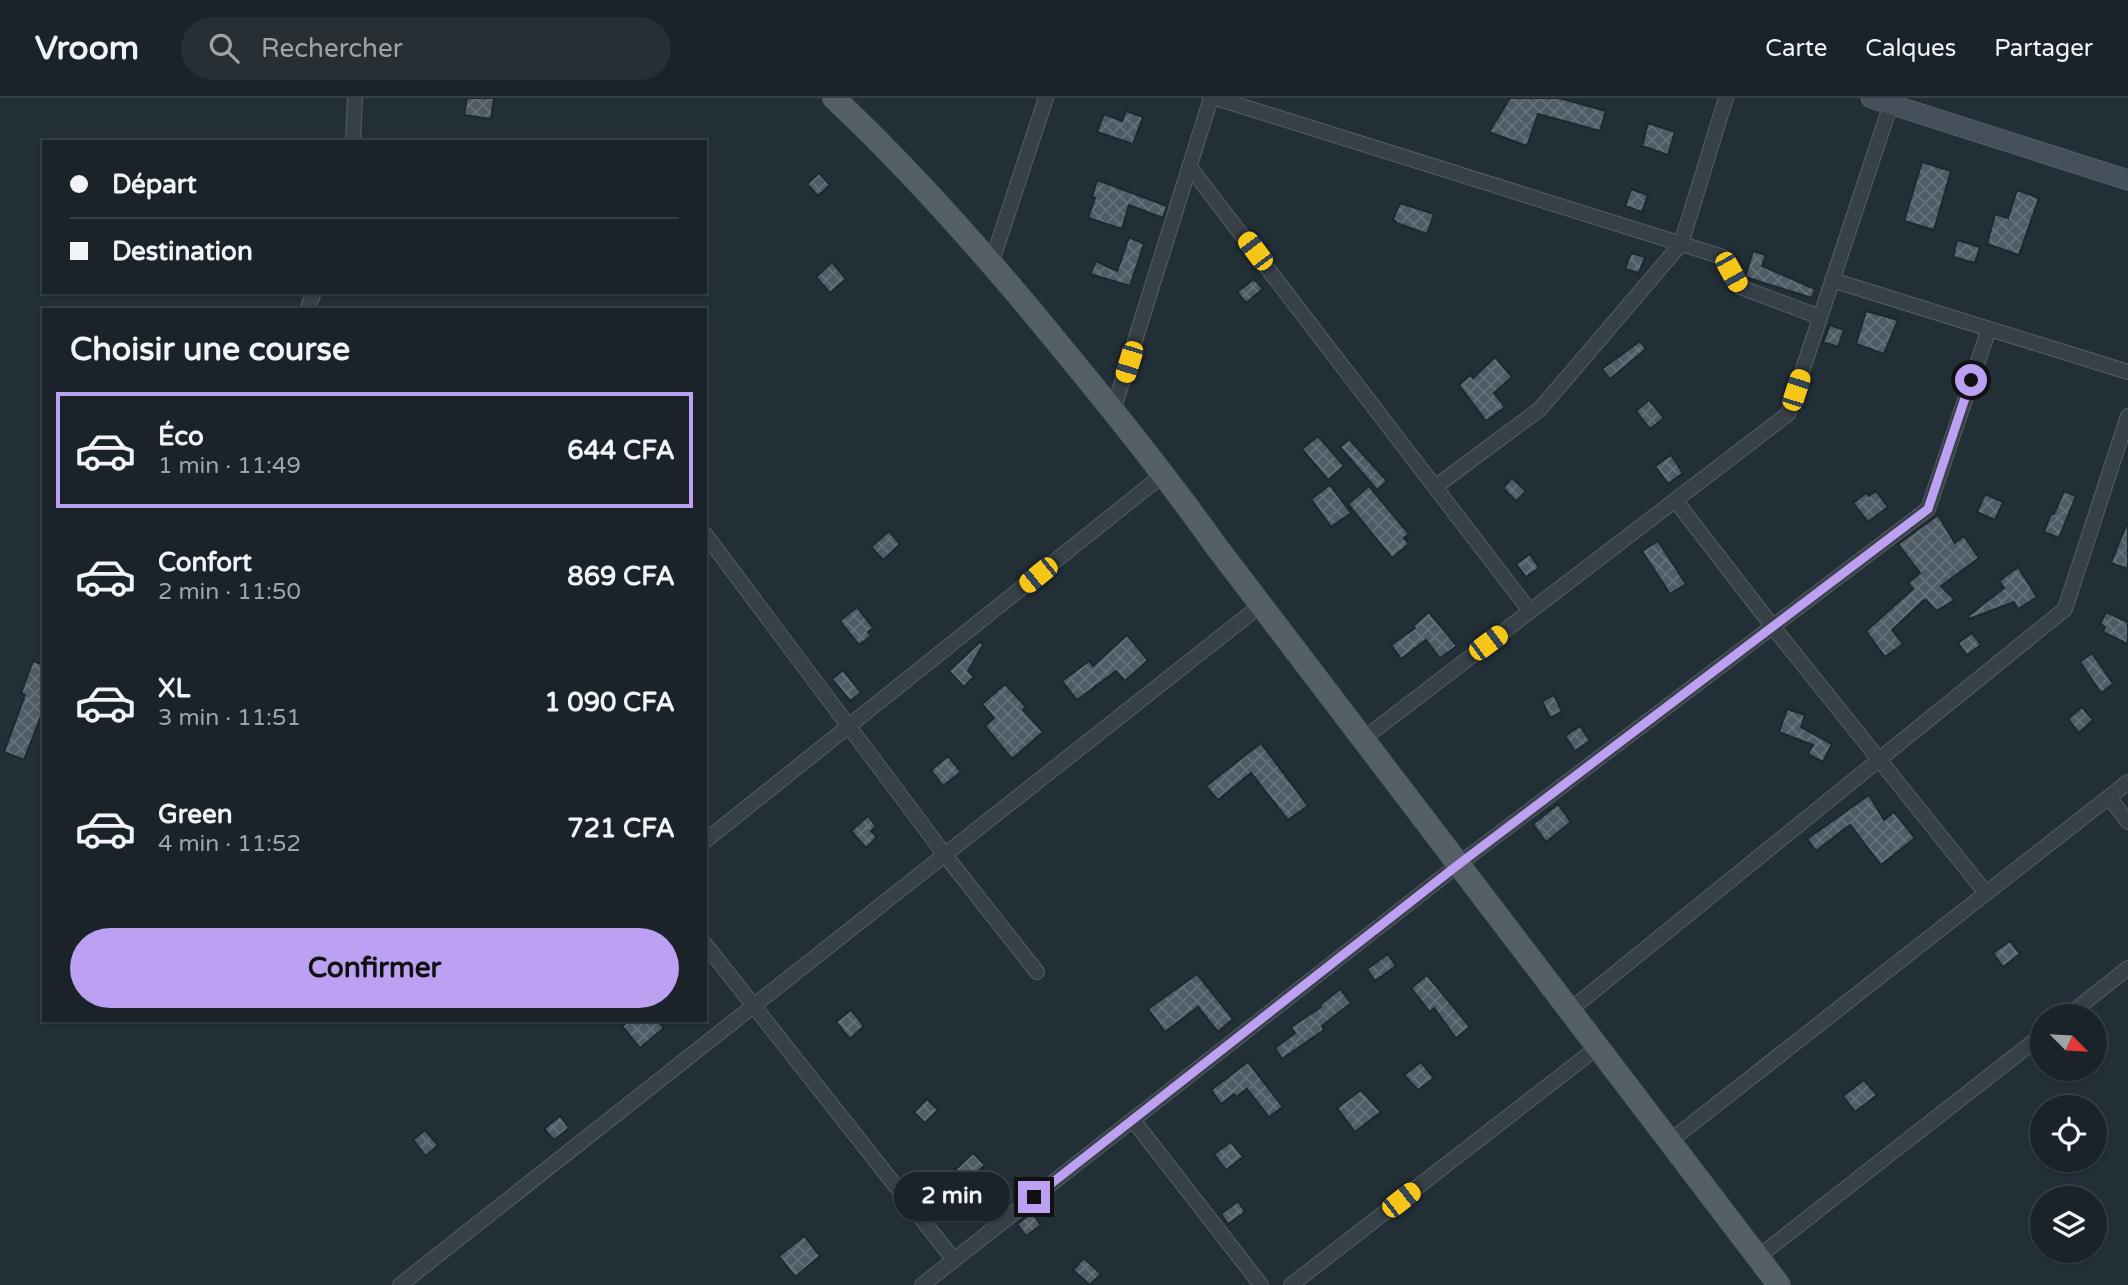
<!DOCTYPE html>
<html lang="fr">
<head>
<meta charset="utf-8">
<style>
	body { margin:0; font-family:"Varela Round",sans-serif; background:#272f35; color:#f1f3f6; height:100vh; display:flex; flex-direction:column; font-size:26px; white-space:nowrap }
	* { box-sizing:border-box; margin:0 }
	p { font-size:23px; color:#9fa4a8 }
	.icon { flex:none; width:38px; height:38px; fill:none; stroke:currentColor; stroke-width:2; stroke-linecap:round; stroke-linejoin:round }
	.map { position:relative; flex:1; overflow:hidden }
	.details { position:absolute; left:42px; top:210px; width:665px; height:714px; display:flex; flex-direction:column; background:#1a2329; border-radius:0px; box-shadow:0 2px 5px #0004,0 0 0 2px #384046 }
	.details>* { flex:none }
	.top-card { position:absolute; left:42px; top:42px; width:665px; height:154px; border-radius:0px; box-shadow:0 2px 5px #0004,0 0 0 2px #384046; display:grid; align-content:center; height:154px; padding:0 28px; background:#1a2329 }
	.needle { width:46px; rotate:114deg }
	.tools { position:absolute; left:2030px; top:906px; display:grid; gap:14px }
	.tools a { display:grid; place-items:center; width:77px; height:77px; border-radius:50%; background:#1a2329; box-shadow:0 2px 5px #0004,0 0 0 2px #384046; font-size:35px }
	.end { position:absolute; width:32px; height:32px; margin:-16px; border:9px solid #bca0f2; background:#111; box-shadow:0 0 0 4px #111 }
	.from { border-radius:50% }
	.bubble { position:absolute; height:49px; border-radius:24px; background:#1a2329; box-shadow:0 2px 5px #0004,0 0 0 2px #384046; font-size:23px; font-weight:700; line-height:49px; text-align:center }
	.car { position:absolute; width:21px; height:42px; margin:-21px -10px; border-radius:9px; box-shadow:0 0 5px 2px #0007; background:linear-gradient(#f5c518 24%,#345 0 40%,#f5c518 0 76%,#345 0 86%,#f5c518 0) }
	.top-card b { display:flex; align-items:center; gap:24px; height:66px; font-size:26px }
	.top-card b+b { border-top:2px solid #384046 }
	.top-card i { width:18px; height:18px; background:#f1f3f6 }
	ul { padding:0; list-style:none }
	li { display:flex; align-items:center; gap:21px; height:116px; margin:0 14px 10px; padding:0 14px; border:4px solid transparent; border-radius:0px }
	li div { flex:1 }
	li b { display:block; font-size:26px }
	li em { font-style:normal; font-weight:700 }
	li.on { border-color:#bca0f2 }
	li>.icon { width:63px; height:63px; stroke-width:1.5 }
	h2 { padding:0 28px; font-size:32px; line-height:84px }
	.button { display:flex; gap:14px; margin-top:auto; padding:14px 28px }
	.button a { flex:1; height:80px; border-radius:42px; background:#bca0f2; color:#111; font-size:28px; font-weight:700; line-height:80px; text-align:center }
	header { display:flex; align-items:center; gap:42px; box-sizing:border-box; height:98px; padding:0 35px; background:#1a2329; border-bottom:2px solid #384046 }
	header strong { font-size:33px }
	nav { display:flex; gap:38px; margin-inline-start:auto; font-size:24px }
	.search { width:490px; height:63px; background:#272f35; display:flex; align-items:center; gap:18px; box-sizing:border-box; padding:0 24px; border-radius:38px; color:#9fa4a8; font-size:26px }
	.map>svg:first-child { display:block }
	.building { fill:url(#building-cross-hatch); stroke:#1e272e; stroke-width:2 }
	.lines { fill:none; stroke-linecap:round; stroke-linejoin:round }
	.street-casing { stroke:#555e65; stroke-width:16 }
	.secondary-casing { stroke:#555e65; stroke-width:21 }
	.primary-casing { stroke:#434c53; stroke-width:24 }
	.street { stroke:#374047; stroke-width:14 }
	.secondary { stroke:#45505a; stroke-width:19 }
	.primary { stroke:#555f67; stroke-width:23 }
	.route { stroke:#bca0f2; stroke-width:9 }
</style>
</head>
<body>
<header>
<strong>Vroom</strong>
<div class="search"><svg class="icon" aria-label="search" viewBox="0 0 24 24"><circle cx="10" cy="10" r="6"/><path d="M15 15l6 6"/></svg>Rechercher</div>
<nav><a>Carte</a><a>Calques</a><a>Partager</a></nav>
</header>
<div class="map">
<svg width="2128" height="1187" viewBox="0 0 2128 1187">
	<defs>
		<pattern id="building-cross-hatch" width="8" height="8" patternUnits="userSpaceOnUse" patternTransform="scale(1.75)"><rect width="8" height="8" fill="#4f5b65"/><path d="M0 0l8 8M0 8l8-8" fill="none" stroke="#667179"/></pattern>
	</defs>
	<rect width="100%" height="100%" fill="#232f37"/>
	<g class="building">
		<polygon points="467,0 494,0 491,21 464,17"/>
		<polygon points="1510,0 1559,0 1606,13 1600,33 1538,16 1527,48 1489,34"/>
		<polygon points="1126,13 1143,19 1133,46 1097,34 1104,16 1122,23"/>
		<polygon points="1648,25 1675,34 1668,57 1642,48"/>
		<polygon points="1922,64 1951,73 1934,132 1904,123"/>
		<polygon points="819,75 830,87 818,98 807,86"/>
		<polygon points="1097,82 1167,108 1163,120 1129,107 1122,131 1088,120 1095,100 1092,99"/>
		<polygon points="1631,91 1648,97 1642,114 1625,108"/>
		<polygon points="2017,92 2039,100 2019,157 1987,146 1995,116 2008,120"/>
		<polygon points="1400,105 1434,116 1427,136 1397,125 1393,121"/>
		<polygon points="1129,139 1144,146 1130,188 1090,176 1096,163 1117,173"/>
		<polygon points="1957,142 1980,149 1975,165 1953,159"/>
		<polygon points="1753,153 1766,157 1762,168 1815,191 1812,200 1745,179"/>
		<polygon points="1631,155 1645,159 1639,175 1625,171"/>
		<polygon points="832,164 846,181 830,195 816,179"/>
		<polygon points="1254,181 1263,191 1246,205 1237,194"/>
		<polygon points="1866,213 1898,222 1884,256 1856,246"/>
		<polygon points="1830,227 1844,232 1838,249 1823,244"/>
		<polygon points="1640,243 1646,251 1610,281 1602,271"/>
		<polygon points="1495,259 1512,279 1494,295 1505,309 1486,323 1459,287 1470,277 1473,280"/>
		<polygon points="1649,302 1664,320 1650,331 1636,313"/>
		<polygon points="1318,338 1344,368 1328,382 1302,351"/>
		<polygon points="1349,341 1387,383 1377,392 1340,349"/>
		<polygon points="1671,357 1683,375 1668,386 1655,368"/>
		<polygon points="1512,380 1526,393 1516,403 1503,390"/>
		<polygon points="1330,387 1351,415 1331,429 1311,401"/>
		<polygon points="1369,388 1409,436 1404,440 1409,446 1392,460 1348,406"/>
		<polygon points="1876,393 1888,409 1868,424 1853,405 1866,395 1869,398"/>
		<polygon points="2064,393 2076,398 2059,440 2044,434 2051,416 2054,416"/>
		<polygon points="1985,396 2003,404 1995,422 1977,414"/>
		<polygon points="1938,417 1955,445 1964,438 1979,460 1941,488 1955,502 1936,513 1926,502 1923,503 1892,532 1903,546 1885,559 1866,533 1913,491 1908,485 1920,475 1898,446"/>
		<polygon points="2127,425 2128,425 2128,471 2111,465"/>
		<polygon points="889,433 900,446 883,462 871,449"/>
		<polygon points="1658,443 1686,486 1670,496 1642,453"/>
		<polygon points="1530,456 1539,470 1526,479 1516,466"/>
		<polygon points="2018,469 2037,499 2018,511 2014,504 1969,521 1968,518 2004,490 1999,483"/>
		<polygon points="857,509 873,530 868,534 871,538 859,547 840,523"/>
		<polygon points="1429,514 1457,548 1440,560 1426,542 1401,561 1391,547 1415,530 1413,528"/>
		<polygon points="2106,514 2128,524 2128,546 2103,534 2105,529 2100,526"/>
		<polygon points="1972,535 1981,547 1967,557 1958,545"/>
		<polygon points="1127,537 1148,562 1125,583 1116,573 1077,602 1062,583 1089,563 1093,568"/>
		<polygon points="980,544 983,547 968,573 974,579 964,589 949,573"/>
		<polygon points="2092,555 2113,586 2101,595 2080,564"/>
		<polygon points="33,563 44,567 44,610 24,662 4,654 25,597 21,595"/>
		<polygon points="843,572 861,595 850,603 832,581"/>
		<polygon points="1005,586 1026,609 1023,612 1043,634 1012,661 985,628 994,620 982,606"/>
		<polygon points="1554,597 1562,614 1550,620 1542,603"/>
		<polygon points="2082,609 2093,622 2079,635 2068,621"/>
		<polygon points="1787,611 1805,617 1801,629 1832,646 1823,664 1808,656 1813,647 1779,634"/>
		<polygon points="1580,628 1590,643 1575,653 1565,638"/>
		<polygon points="1261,645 1308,708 1288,722 1251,675 1218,702 1206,688"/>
		<polygon points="948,658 961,674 943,688 931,672"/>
		<polygon points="1869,697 1884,722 1894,714 1915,740 1881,767 1850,727 1816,753 1807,741"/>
		<polygon points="1558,706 1571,724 1546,744 1533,726"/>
		<polygon points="868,718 876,728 871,733 877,739 866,750 851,733"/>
		<polygon points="2010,843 2020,856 2003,869 1993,855"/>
		<polygon points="1388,856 1396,868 1375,883 1367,871"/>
		<polygon points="1197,876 1233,921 1218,934 1198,909 1165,934 1148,911"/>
		<polygon points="1427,877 1470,929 1456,940 1434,910 1430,914 1411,890"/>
		<polygon points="1340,891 1351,905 1322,928 1324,932 1282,961 1275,950 1295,935 1291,929 1321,909 1320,907"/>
		<polygon points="851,912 864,928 850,941 836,924"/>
		<polygon points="629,922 657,922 664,930 640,950 622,928"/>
		<polygon points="1248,964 1283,1009 1269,1019 1247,991 1236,999 1234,996 1221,1006 1211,992"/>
		<polygon points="1421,964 1434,980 1418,992 1404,977"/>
		<polygon points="1864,982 1877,997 1855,1014 1843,998"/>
		<polygon points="1361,992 1381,1014 1355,1034 1337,1010"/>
		<polygon points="927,1001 938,1012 925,1025 914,1014"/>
		<polygon points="560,1018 569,1030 554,1042 544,1031"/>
		<polygon points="425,1032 438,1047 426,1058 413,1042"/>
		<polygon points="1231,1044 1243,1059 1226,1072 1214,1056"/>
		<polygon points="973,1055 985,1067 967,1084 955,1072"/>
		<polygon points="1238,1103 1245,1114 1228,1126 1221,1116"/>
		<polygon points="1032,1115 1041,1127 1026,1138 1017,1126"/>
		<polygon points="804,1138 820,1158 795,1179 779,1158"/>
		<polygon points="1084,1160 1101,1176 1090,1187 1073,1172"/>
	</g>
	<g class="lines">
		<g class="street-casing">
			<g id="street">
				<polyline points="1216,0 1723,159 1740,189 1820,219"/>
				<polyline points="353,44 355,0"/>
				<polyline points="1189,68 1530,513"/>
				<polyline points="992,163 1046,0"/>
				<polyline points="1832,182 2128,274"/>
				<polyline points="307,212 314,194"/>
				<polyline points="1113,313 1211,0"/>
				<polyline points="1435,389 1540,311 1681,146 1726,0"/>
				<polyline points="1675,402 1773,529 1986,795"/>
				<polyline points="705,436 945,757 1037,874"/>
				<polyline points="1363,641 1788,316 1891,6"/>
				<polyline points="2109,699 2128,724"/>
				<polyline points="705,743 1164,376"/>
				<polyline points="705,846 954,1162"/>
				<polyline points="1570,912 2065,511 2128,318"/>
				<polyline points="2066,919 2128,870"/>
				<polyline points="1133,1022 1261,1187"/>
				<polyline points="1670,1043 2128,684"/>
				<polyline points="1758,1159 2042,937"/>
				<polyline points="400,1187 1261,507"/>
				<polyline points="922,1187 1459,766 1928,411 1989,231"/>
				<polyline points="1291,1187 1598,949"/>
			</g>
		</g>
		<g class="secondary-casing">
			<polyline id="secondary" points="1871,0 2128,82"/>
		</g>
		<g class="primary-casing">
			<path id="primary" d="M 834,0 C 918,79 993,165 1066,255 C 1118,318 1169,382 1216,448 L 1779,1187"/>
		</g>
		<use href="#street" class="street"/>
		<use href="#secondary" class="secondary"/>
		<use href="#primary" class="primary"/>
	</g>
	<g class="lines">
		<polyline class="route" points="1034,1099 1459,766 1928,411 1971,282"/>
	</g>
</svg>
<div class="tools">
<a><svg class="needle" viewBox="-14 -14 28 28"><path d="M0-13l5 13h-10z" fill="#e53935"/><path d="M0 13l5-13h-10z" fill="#9fa4a8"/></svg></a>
<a><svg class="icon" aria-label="locate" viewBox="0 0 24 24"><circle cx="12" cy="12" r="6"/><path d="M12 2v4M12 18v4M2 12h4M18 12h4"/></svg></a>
<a><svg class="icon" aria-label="layers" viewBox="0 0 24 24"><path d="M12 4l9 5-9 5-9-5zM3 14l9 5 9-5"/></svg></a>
</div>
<i class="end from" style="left:1971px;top:282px"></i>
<i class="end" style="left:1034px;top:1099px"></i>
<div class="bubble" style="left:894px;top:1074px;width:116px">2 min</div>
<i class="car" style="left:1255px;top:153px;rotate:323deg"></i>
<i class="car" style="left:1731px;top:174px;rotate:151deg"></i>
<i class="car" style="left:1129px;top:264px;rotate:197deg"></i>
<i class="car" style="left:1796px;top:292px;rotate:18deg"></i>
<i class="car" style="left:1038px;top:477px;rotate:231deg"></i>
<i class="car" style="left:1488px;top:545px;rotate:53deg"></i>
<i class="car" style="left:1401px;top:1102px;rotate:52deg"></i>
<div class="top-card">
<b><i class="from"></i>Départ</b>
<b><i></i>Destination</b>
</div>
<section class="details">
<h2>Choisir une course</h2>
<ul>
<li class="on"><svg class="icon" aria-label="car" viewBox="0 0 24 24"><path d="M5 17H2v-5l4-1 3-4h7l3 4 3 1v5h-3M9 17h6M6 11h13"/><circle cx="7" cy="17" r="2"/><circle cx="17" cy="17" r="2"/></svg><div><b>Éco</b><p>1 min · 11:49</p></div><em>644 CFA</em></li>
<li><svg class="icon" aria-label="car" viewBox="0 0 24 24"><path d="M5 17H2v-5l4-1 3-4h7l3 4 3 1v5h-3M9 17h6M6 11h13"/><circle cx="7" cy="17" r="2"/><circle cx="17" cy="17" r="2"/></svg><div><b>Confort</b><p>2 min · 11:50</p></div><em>869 CFA</em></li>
<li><svg class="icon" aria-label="car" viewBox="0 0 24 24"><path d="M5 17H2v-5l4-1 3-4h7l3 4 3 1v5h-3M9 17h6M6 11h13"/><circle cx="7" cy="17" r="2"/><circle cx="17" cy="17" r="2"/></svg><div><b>XL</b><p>3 min · 11:51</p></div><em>1 090 CFA</em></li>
<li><svg class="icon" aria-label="car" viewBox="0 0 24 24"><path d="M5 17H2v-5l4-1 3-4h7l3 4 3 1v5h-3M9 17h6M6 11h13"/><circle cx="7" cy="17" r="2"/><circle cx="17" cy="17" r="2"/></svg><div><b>Green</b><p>4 min · 11:52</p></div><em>721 CFA</em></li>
</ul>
<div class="button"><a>Confirmer</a></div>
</section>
</div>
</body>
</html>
